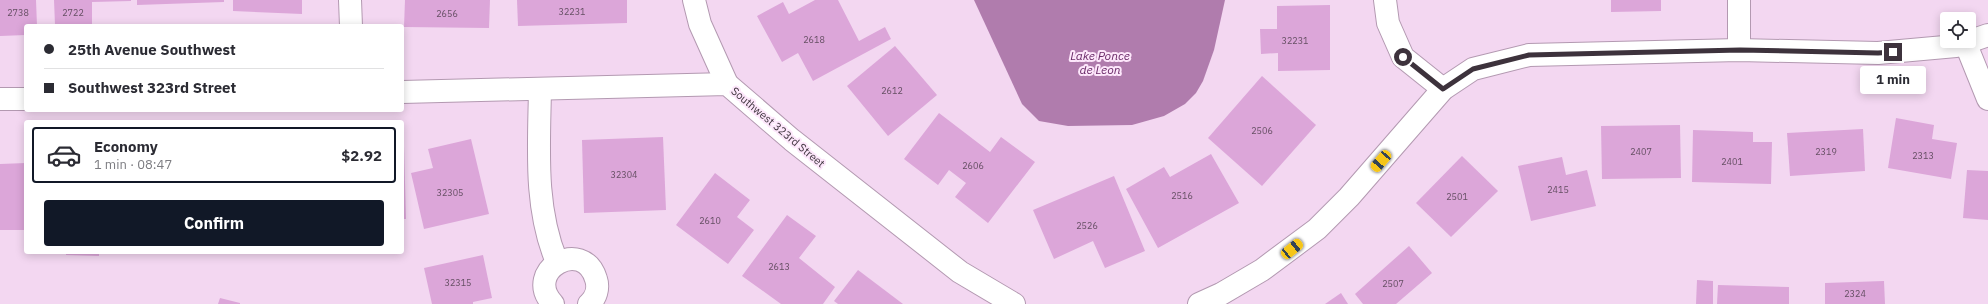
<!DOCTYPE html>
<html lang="en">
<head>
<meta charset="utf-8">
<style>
	body { margin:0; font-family:"IBM Plex Sans",sans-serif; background:#f2f2f3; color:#2b2b33; height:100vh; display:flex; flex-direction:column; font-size:15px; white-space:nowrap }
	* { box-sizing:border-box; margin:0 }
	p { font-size:13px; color:#7c7c81 }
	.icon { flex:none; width:22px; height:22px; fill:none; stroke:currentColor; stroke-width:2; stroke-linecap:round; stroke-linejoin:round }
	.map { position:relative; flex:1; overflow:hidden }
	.panel { position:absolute; left:24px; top:120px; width:380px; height:134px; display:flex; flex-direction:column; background:#fff; border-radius:4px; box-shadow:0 2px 10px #0003 }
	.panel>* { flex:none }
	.guide { position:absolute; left:24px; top:24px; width:380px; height:88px; border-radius:4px; box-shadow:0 2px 10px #0003; display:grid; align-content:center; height:88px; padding:0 20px; background:#fff }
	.controls { position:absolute; left:1940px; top:12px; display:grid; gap:8px }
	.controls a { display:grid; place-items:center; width:36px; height:36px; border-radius:4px; background:#fff; box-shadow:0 2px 10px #0003; font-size:20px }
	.end { position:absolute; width:18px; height:18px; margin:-9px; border:5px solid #3d323c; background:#fff; box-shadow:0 0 0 2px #fff }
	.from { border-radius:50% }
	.bubble { position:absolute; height:28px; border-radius:4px; background:#fff; box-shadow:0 2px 10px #0003; font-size:13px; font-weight:800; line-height:28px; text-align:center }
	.car { position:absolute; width:12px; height:24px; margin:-12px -6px; border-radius:5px; box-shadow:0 0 3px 1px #0007; background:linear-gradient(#f5c518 24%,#345 0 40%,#f5c518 0 76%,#345 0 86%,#f5c518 0) }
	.guide b { display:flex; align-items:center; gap:14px; height:38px; font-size:15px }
	.guide b+b { border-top:1px solid #e1e1e2 }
	.guide i { width:10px; height:10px; background:#2b2b33 }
	ul { padding:7px 0 0; list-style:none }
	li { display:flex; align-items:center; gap:12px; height:56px; margin:0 8px 6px; padding:0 12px; border:2px solid #e1e1e2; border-radius:4px }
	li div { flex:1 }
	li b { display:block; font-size:15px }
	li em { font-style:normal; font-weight:800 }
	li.active { border-color:#111827 }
	li>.icon { width:36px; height:36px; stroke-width:1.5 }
	.cta { display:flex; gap:8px; margin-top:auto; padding:8px 20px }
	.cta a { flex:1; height:46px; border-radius:4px; background:#111827; color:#fff; font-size:16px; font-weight:800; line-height:46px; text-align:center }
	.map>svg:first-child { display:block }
	.water { fill:#b07cad }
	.building { fill:#dca6d9 }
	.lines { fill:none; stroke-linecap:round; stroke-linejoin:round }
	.minor-casing { stroke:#b399b1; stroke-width:24 }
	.minor { stroke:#fff; stroke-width:22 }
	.route { stroke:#3d323c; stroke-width:5 }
	.labels { text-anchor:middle; stroke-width:4; stroke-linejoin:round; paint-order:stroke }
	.number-label { font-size:9px; fill:#654f63 }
	.street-label { font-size:11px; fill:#3d323c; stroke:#fde7fb }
	.water-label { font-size:12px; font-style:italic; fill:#6a2a68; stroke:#fde7fb }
</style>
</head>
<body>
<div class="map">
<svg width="1988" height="304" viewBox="0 0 1988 304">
	<rect width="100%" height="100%" fill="#f3d7f1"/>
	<polygon class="water" points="974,0 1225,0 1214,50 1203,81 1196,93 1185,104 1164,116 1132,125 1068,126 1039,121 1022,104"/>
	<g class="building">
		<polygon points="0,0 36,0 37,26 26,26 26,35 0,36"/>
		<polygon points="54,0 131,0 131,1 92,2 92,24 55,25"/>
		<polygon points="137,0 224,0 224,2 137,5"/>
		<polygon points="233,0 302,0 302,14 233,11"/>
		<polygon points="405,0 490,0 489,28 404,27"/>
		<polygon points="517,0 627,0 627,23 518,26"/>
		<polygon points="815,0 838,0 859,41 885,27 891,39 813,81 798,53 782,62 757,16 783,2 789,14"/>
		<polygon points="1611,0 1661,0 1661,11 1611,12"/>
		<polygon points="1330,5 1330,70 1278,71 1278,53 1261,54 1260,29 1277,29 1277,6"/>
		<polygon points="895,46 937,95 888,136 847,86"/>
		<polygon points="1262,76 1316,125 1262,186 1208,138"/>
		<polygon points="939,113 990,152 1001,137 1035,162 988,223 955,197 966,183 949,170 938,185 904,159"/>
		<polygon points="1896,118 1934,125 1932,139 1957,143 1951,179 1888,168"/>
		<polygon points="1680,125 1681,178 1602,179 1601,126"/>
		<polygon points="1863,129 1865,171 1790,176 1787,133"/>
		<polygon points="1693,130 1753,132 1753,142 1772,142 1771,184 1692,182"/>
		<polygon points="663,137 666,210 584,213 582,140"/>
		<polygon points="471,139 489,214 424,229 411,173 433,168 428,149"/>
		<polygon points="402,146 404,146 406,219 402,219"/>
		<polygon points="1211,154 1239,203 1158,248 1126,189 1164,167 1170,177"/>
		<polygon points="1462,156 1498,191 1451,237 1416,203"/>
		<polygon points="1562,157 1566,175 1587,170 1596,206 1531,221 1518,166"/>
		<polygon points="26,163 26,230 0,230 0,164"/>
		<polygon points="1967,170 1988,171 1988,220 1963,218"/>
		<polygon points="715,173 750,200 737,217 754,230 728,264 676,225"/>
		<polygon points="1114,176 1145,251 1105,268 1093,241 1054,259 1033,210"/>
		<polygon points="787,215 816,236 799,258 835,287 823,304 781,304 742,276"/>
		<polygon points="1409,246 1432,273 1396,304 1363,304 1355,294"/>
		<polygon points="66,252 99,252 99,256 66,255"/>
		<polygon points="483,255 492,298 473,302 473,304 432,304 424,268"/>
		<polygon points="858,270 903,304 838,304 834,301"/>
		<polygon points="1697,280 1713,281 1713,304 1696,304"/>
		<polygon points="1884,281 1885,304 1825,304 1825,283"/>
		<polygon points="1718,285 1789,287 1789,304 1717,304"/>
		<polygon points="1341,293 1348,304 1325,304"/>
		<polygon points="220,298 240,303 240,304 218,304"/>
	</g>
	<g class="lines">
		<g class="minor-casing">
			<g id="minor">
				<polyline points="350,0 351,26"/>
				<polyline points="694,0 700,24 727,84"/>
				<polyline points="1385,0 1388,23 1403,57 1443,89"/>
				<polyline points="1739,0 1739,50"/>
				<polyline points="1965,42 1988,99"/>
				<path d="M 540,89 C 539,147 534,208 557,262"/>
				<polyline points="402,92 727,84 792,140 960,272 1014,304"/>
				<polyline points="0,99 26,99"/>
				<path d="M 553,304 C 522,271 583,236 596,279 C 599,288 596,298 589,304"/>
				<polyline points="1199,304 1221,294 1262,270 1317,229 1349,197 1443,89 1473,69 1529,55 1739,50 1878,53 1956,46 1988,35"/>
			</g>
		</g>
		<use href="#minor" class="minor"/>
	</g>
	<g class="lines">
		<polyline class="route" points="1403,57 1443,89 1473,69 1529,55 1740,50 1878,53 1893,52"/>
	</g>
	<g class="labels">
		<g class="number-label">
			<text x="572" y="15">32231</text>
			<text x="18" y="16">2738</text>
			<text x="73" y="16">2722</text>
			<text x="447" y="17">2656</text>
			<text x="814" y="43">2618</text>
			<text x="1295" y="44">32231</text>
			<text x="892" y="94">2612</text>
			<text x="1262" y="134">2506</text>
			<text x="1641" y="155">2407</text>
			<text x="1826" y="155">2319</text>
			<text x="1923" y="159">2313</text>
			<text x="1732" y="165">2401</text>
			<text x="973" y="169">2606</text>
			<text x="624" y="178">32304</text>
			<text x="1558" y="193">2415</text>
			<text x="450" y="196">32305</text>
			<text x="1182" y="199">2516</text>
			<text x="1457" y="200">2501</text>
			<text x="710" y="224">2610</text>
			<text x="1087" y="229">2526</text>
			<text x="779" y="270">2613</text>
			<text x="458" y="286">32315</text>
			<text x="1393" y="287">2507</text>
			<text x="1855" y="297">2324</text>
		</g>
		<g class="street-label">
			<text transform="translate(778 127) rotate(40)" y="4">Southwest 323rd Street</text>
		</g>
		<g class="water-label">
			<text x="1100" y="60">Lake Ponce<tspan x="1100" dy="14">de Leon</tspan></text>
		</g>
	</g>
</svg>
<div class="controls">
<a><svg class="icon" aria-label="locate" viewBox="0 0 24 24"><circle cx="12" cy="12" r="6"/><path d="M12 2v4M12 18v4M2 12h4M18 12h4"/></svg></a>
</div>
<i class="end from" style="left:1403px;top:57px"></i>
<i class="end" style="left:1893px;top:52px"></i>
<div class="bubble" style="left:1860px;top:66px;width:66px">1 min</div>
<i class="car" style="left:1381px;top:161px;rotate:221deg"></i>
<i class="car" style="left:1292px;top:249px;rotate:51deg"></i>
<div class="guide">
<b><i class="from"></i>25th Avenue Southwest</b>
<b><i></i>Southwest 323rd Street</b>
</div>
<section class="panel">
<ul>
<li class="active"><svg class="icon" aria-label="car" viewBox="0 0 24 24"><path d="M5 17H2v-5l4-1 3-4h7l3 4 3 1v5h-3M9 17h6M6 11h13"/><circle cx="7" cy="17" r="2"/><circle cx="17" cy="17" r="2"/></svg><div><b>Economy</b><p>1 min · 08:47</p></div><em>$2.92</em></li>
</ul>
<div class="cta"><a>Confirm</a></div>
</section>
</div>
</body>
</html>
